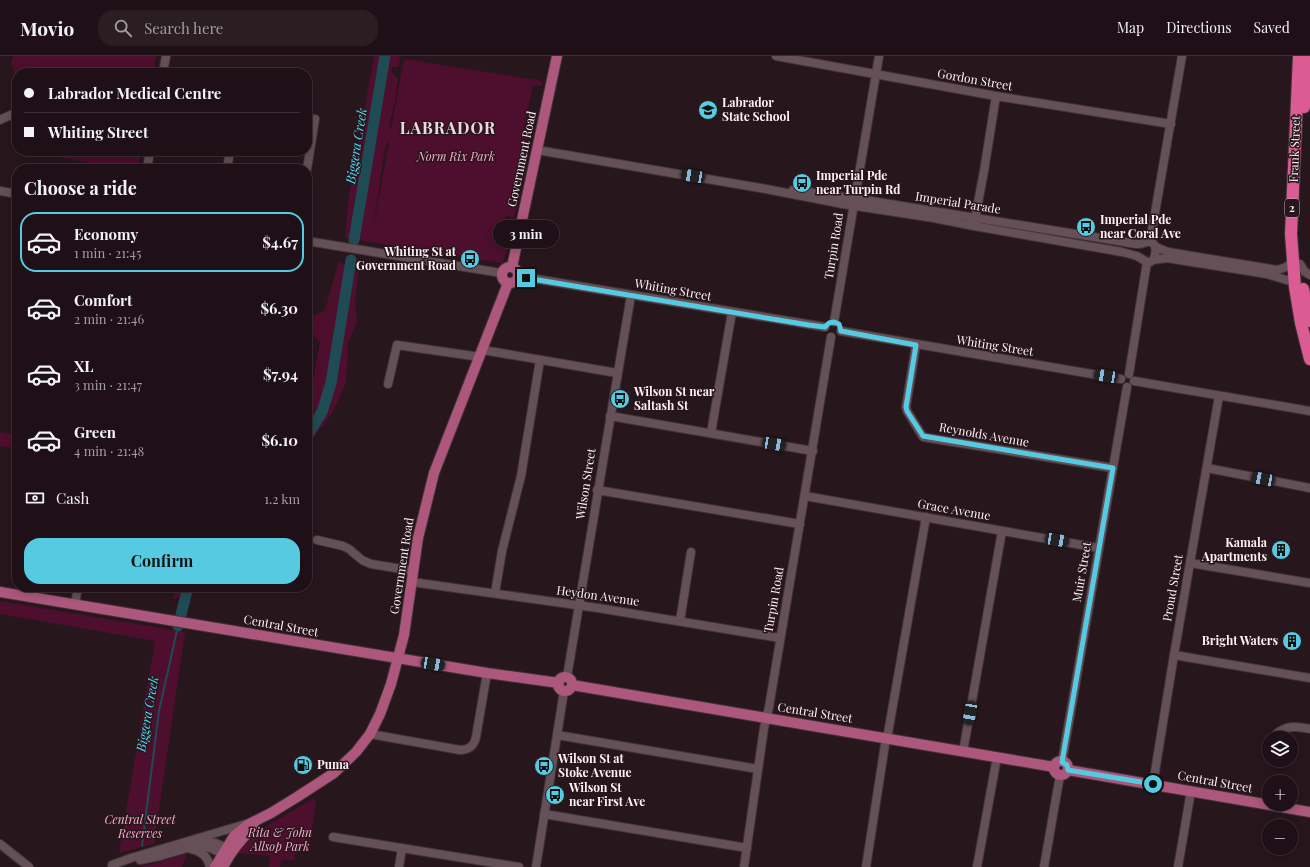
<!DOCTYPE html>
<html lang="en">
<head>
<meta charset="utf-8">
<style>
	body { margin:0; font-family:"Playfair Display",serif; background:#2b1e23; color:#f1f3f6; height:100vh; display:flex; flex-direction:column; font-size:15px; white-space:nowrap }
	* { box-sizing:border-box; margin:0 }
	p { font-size:13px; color:#a19da1 }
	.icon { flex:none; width:22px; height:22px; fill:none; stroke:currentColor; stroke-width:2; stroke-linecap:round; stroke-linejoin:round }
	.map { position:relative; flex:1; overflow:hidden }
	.side { position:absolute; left:12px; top:108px; width:300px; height:428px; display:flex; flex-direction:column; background:#1e1016; border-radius:16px; box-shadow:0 2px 10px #0003,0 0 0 1px #3c3035 }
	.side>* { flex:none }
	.guide { position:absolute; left:12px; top:12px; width:300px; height:88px; border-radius:16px; box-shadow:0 2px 10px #0003,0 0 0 1px #3c3035; display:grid; align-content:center; height:88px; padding:0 12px; background:#1e1016 }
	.buttons { position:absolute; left:1262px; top:675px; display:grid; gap:8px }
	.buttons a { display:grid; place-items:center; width:36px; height:36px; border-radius:50%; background:#1e1016; box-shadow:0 2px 10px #0003,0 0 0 1px #3c3035; font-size:20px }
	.end { position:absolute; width:18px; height:18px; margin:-9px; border:5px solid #55cae0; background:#111; box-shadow:0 0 0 2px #111 }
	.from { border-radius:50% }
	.bubble { position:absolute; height:28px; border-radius:14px; background:#1e1016; box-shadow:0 2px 10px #0003,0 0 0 1px #3c3035; font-size:13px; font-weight:700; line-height:28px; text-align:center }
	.car { position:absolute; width:12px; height:24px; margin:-12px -6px; border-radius:5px; box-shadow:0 0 3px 1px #0007; background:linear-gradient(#222 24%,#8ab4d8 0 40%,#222 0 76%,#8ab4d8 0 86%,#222 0) }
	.guide b { display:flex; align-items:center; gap:14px; height:38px; font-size:15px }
	.guide b+b { border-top:1px solid #3c3035 }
	.guide i { width:10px; height:10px; background:#f1f3f6 }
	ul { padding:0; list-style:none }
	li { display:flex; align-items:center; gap:12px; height:60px; margin:0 8px 6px; padding:0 4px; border:2px solid transparent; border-radius:16px }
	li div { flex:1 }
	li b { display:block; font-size:15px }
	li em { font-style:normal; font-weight:700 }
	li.active { border-color:#55cae0 }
	li>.icon { width:36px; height:36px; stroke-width:1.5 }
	h2 { padding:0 12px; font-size:18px; line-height:48px }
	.pay { display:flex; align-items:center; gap:10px; height:44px; padding:0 12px; font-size:15px }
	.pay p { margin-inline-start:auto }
	.action { display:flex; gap:8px; margin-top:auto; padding:8px 12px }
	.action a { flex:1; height:46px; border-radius:16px; background:#55cae0; color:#111; font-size:16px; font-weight:700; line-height:46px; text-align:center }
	header { display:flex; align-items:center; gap:24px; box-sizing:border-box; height:56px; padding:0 20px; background:#1e1016; border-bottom:1px solid #3c3035 }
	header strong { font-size:19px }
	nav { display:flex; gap:22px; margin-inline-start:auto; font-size:14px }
	.search { width:280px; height:36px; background:#2b1e23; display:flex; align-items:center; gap:10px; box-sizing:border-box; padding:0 14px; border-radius:16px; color:#a19da1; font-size:15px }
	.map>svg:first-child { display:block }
	.green { fill:#4e0e2d; fill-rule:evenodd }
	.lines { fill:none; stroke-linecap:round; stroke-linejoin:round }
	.stream { stroke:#1f4c54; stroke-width:2 }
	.river { stroke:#1f4c54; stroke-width:11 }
	.minor-casing { stroke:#403337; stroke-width:10 }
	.major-casing { stroke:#403337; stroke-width:12 }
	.highway-casing { stroke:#403337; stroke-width:14 }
	.minor { stroke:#655057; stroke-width:8 }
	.major { stroke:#ac577b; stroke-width:10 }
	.highway { stroke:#db5b93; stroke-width:12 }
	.route { stroke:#55cae0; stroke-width:5 }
	.labels { text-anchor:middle; stroke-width:3; stroke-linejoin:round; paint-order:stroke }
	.shield { fill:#28161d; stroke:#beafb4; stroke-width:1 }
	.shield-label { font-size:11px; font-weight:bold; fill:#fef1f5 }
	.street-label { font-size:12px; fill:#fef1f5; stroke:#28161d }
	.poi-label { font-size:12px; font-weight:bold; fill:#fef1f5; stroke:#28161d; text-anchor:start }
	.park-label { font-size:12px; font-style:italic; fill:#f7acc8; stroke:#28161d }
	.water-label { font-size:13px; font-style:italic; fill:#4cdcf7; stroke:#28161d }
	.district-label { font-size:16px; font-weight:bold; letter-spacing:1px; fill:#f0d7df; stroke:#28161d }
</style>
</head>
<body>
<header>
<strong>Movio</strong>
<div class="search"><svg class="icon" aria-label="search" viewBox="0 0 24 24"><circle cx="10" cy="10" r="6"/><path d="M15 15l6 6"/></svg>Search here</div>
<nav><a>Map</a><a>Directions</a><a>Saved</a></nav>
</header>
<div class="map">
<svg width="1310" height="811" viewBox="0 0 1310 811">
	<rect width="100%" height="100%" fill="#28161d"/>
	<g class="green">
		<polygon points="13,0 156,0 153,17 17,17 17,21 11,9"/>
		<path d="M 374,0 L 400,0 L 399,11 L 392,11 L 391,15 L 398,23 L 395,46 L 389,69 L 391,72 L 404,3 L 543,25 L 542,30 L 533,29 L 523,76 L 531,78 L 514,162 L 506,160 L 500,188 L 507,191 L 503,206 L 501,207 L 345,182 L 348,146 ZM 388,86 L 389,86 L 373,173 L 385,92 Z"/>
		<polygon points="37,95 141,95 138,113 122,113 38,97"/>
		<polygon points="339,205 359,216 355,245 357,266 348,287 346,327 332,357 307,390 307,338 312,329 320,287 309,274 311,261 325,254"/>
		<polygon points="0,376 17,379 17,392 0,390"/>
		<polygon points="177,531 197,531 194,536 172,544"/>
		<polygon points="0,545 185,576 154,788 119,797 155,585 0,558"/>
		<polygon points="314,742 316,745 309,793 296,792 294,805 282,803 280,811 269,811 270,800 238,797 258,775"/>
		<polygon points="187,798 182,811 140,811"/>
	</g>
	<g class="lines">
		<polyline class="stream" points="142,790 159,655 178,570"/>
		<g class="river">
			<polyline points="354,184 385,0"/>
			<polyline points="307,380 322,356 331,327 351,204"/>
			<polyline points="178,570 188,531"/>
		</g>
		<g class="minor-casing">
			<g id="minor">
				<polyline points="776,0 996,40 1171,68"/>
				<polyline points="163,17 166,0"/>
				<polyline points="0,64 17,56"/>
				<polyline points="537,94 766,133 843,148 934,162 974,170 1122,196 1137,200 1147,206"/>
				<polyline points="147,113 150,95"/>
				<polyline points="227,113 230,95"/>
				<polyline points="307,113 315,63"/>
				<path d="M 793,134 L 865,144 L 1125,186 C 1129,187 1134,188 1138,188 C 1142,188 1145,186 1148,186 C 1158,185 1156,199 1153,204"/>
				<polyline points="0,135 17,138"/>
				<polyline points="974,168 984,115 996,40"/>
				<polyline points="307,185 501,217"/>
				<polyline points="1150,186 1182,0"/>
				<path d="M 1156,191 L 1168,196 L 1277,214 C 1285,212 1291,210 1292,202"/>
				<polyline points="1150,206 1153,204 1167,202 1267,218 1293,226 1295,231"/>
				<polyline points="1300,208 1305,216 1310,219"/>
				<polyline points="518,220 825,271"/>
				<polyline points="834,266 879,0"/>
				<polyline points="841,275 1121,323"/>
				<polyline points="916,289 906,351 907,355 923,381 1113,412"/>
				<polyline points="483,294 617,317"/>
				<polyline points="1129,318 1147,206"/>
				<polyline points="1134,325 1310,355"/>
				<polyline points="388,328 397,289 480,301"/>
				<polyline points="610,360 813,395"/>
				<polyline points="711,377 732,256"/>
				<polyline points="1207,412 1310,432"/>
				<polyline points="597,434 800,468"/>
				<polyline points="805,440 1099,492"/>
				<polyline points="317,484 343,490 349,493 362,504 371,508 414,515"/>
				<polyline points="1190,507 1310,527"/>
				<polyline points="412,526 598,552 780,582"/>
				<polyline points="495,537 502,495 521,420 540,304"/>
				<polyline points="75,548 78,531"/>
				<polyline points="680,565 691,496"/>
				<polyline points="1174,599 1310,622"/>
				<polyline points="567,621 631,239"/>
				<path d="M 370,678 L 460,694 C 469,694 474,690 476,681 L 487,617"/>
				<polyline points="557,679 758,713"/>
				<path d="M 1275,682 L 1276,678 C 1287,669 1297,670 1310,673"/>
				<polyline points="887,683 926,461"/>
				<polyline points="963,696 1002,475"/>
				<polyline points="1062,706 1127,331"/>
				<polyline points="1153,728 1174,599 1219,340"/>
				<polyline points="544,758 747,792"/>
				<polyline points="333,781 519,811"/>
				<path d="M 200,785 C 212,784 221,789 230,794"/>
				<polyline points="0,788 29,811"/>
				<path d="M 191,793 C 201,795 208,800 210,811"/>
				<polyline points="140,804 160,800 191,791 202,790 210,792 227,800"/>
				<polyline points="112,809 131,802 246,768"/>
				<polyline points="399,811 402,792"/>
				<polyline points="536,811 564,635"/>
				<polyline points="744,811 764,672 769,651 831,281"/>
				<polyline points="866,811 886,682"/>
				<polyline points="977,811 997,701"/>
				<polyline points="1044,811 1060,719"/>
				<polyline points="1178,811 1191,735"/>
			</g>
		</g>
		<g class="major-casing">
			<g id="major">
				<circle cx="510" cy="219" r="8"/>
				<polyline points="512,211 557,0"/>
				<polyline points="0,536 487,617 559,627"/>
				<circle cx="565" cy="628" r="7"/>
				<polyline points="572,629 1054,711"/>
				<circle cx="1061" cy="712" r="7"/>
				<polyline points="1068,714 1310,756"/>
				<polyline points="215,811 234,780 249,768 271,757 297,741 334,717 356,696 370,678 380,658 391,628 404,579 418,482 434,417 508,227"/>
				<path d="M 223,811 C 231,795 241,783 254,771"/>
			</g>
		</g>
		<g class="highway-casing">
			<g id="highway">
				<polyline points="1299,0 1291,178 1295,231 1301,267 1310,303"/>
				<polyline points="1304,51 1309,0"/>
				<polyline points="1303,233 1310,265"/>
			</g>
		</g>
		<use href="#minor" class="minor"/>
		<use href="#major" class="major"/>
		<use href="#highway" class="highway"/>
	</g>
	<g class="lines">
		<polyline class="route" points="526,222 809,269 825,271 829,267 834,266 839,268 841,275 916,289 906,351 907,355 923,380 1113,412 1062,706 1067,709 1068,714 1153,728"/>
	</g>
	<defs>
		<g id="school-disc" transform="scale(1)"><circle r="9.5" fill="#55cae0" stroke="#28161d"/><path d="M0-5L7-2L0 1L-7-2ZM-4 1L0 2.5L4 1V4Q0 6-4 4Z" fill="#111"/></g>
		<g id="bus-disc" transform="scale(1)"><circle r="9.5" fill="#55cae0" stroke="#28161d"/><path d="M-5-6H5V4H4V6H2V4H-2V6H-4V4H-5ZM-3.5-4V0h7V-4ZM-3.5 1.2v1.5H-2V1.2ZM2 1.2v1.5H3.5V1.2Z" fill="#111"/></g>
		<g id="building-disc" transform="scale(1)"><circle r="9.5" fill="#55cae0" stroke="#28161d"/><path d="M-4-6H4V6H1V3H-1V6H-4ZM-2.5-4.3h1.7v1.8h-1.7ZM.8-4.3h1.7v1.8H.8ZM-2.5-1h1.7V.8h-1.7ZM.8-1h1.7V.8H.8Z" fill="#111"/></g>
		<g id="fuel-disc" transform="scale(1)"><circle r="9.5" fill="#55cae0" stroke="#28161d"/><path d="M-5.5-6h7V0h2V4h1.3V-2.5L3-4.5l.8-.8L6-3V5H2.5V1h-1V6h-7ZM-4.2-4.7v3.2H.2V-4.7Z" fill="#111"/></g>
	</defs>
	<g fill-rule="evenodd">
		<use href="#school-disc" x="708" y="54"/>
		<use href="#bus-disc" x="802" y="127"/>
		<use href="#bus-disc" x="1086" y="171"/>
		<use href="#bus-disc" x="470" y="203"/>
		<use href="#bus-disc" x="620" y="343"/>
		<use href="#building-disc" x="1281" y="494"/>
		<use href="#building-disc" x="1292" y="585"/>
		<use href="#fuel-disc" x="303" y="709"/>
		<use href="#bus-disc" x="544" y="710"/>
		<use href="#bus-disc" x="555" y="739"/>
	</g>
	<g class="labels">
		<rect class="shield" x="1285" y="143" width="14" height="18" rx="3"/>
		<g class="shield-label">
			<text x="1292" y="156">2</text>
		</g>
		<g class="street-label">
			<text transform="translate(975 24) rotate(10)" y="4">Gordon Street</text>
			<text transform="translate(1295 93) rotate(-88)" y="4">Frank Street</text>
			<text transform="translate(522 103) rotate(-78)" y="4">Government Road</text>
			<text transform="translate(958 147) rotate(9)" y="4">Imperial Parade</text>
			<text transform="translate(834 190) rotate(-81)" y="4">Turpin Road</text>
			<text transform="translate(673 234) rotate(10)" y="4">Whiting Street</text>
			<text transform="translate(995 290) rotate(9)" y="4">Whiting Street</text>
			<text transform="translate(984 379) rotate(10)" y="4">Reynolds Avenue</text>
			<text transform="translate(586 428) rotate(-81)" y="4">Wilson Street</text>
			<text transform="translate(954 454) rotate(10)" y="4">Grace Avenue</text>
			<text transform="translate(402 510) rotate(-81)" y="4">Government Road</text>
			<text transform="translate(1082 516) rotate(-80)" y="4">Muir Street</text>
			<text transform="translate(1173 532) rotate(-80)" y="4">Proud Street</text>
			<text transform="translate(598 540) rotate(8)" y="4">Heydon Avenue</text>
			<text transform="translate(774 544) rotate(-80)" y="4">Turpin Road</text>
			<text transform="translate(281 570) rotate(10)" y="4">Central Street</text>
			<text transform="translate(815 657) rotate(9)" y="4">Central Street</text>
			<text transform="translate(1215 726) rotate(10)" y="4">Central Street</text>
		</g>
		<g class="poi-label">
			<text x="722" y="51">Labrador<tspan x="722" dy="14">State School</tspan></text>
			<text x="816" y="124">Imperial Pde<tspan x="816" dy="14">near Turpin Rd</tspan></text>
			<text x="1100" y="168">Imperial Pde<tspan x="1100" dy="14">near Coral Ave</tspan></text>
			<text x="456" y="200" text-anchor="end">Whiting St at<tspan x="456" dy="14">Government Road</tspan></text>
			<text x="634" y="340">Wilson St near<tspan x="634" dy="14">Saltash St</tspan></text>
			<text x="1267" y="491" text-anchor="end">Kamala<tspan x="1267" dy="14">Apartments</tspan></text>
			<text x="1278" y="589" text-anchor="end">Bright Waters</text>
			<text x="558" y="707">Wilson St at<tspan x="558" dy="14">Stoke Avenue</tspan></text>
			<text x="317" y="713">Puma</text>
			<text x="569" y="736">Wilson St<tspan x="569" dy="14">near First Ave</tspan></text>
		</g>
		<g class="park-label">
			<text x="456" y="105">Norm Rix Park</text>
			<text x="140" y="768">Central Street<tspan x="140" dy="14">Reserves</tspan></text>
			<text x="280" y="781">Rita &amp; John<tspan x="280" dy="14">Allsop Park</tspan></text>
		</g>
		<g class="water-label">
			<text transform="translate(356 90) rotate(-81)" y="5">Biggera Creek</text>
			<text transform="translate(147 658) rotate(-80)" y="5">Biggera Creek</text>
		</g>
		<g class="district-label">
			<text x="448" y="78">LABRADOR</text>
		</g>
	</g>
</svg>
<div class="buttons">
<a><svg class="icon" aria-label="layers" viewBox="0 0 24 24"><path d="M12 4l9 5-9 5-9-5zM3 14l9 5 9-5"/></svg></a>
<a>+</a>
<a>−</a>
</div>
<i class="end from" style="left:1153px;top:728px"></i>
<i class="end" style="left:526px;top:222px"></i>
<div class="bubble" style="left:493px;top:164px;width:66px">3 min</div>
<i class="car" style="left:693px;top:120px;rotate:279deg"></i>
<i class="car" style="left:1106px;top:320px;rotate:279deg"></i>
<i class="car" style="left:774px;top:388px;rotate:100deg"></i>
<i class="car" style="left:1263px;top:423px;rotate:281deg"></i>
<i class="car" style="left:1057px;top:484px;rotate:100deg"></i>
<i class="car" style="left:433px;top:608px;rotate:100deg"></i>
<i class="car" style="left:970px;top:657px;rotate:190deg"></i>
<div class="guide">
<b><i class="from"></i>Labrador Medical Centre</b>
<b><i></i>Whiting Street</b>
</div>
<section class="side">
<h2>Choose a ride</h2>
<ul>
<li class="active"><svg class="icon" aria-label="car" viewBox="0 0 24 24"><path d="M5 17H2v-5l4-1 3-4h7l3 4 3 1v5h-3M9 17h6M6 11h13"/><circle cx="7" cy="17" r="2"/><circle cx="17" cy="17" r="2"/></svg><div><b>Economy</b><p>1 min · 21:45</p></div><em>$4.67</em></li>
<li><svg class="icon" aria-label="car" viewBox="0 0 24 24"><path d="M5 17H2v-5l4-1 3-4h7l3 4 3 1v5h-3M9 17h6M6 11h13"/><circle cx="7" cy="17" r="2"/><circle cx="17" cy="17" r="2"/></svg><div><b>Comfort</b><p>2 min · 21:46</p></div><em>$6.30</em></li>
<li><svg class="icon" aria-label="car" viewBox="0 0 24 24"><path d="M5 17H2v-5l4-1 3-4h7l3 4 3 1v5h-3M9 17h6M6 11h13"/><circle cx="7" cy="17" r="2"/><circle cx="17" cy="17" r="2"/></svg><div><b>XL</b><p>3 min · 21:47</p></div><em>$7.94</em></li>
<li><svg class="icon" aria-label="car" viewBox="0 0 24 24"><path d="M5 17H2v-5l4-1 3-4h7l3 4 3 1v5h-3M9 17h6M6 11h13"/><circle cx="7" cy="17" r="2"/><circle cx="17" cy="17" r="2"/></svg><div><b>Green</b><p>4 min · 21:48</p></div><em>$6.10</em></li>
</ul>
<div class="pay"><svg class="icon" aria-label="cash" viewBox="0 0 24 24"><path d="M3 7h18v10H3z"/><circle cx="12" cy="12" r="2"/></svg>Cash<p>1.2 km</p></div>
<div class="action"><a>Confirm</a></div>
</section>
</div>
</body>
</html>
